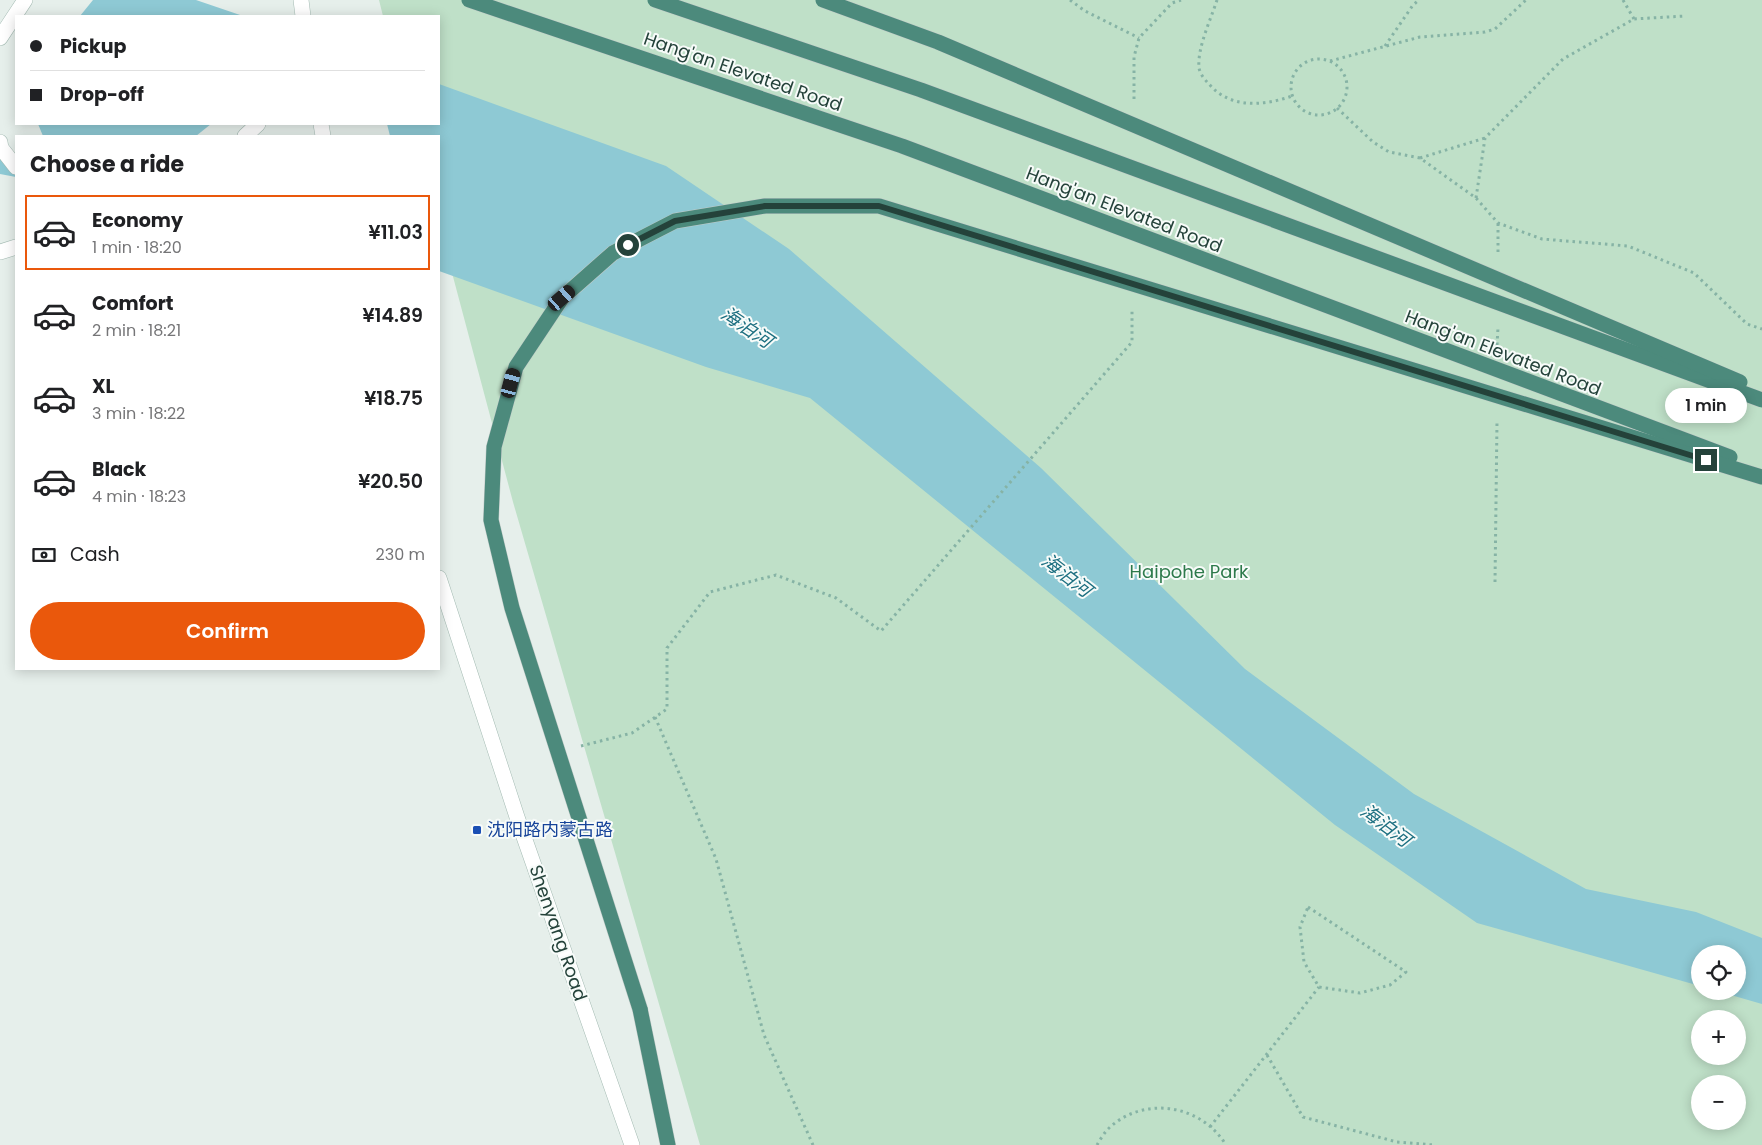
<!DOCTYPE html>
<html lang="en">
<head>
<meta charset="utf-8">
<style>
	body { margin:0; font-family:Poppins,"Noto Sans SC",sans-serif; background:#f6f6f6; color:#202124; height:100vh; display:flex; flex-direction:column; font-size:19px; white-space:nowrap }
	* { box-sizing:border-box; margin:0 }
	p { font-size:16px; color:#757577 }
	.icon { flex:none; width:28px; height:28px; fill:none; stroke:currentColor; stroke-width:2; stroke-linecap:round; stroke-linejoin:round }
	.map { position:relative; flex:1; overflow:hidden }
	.side { position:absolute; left:15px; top:135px; width:425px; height:535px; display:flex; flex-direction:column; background:#fff; border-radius:0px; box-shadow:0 2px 12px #0003 }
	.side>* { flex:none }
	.banner { position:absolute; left:15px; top:15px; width:425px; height:110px; border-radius:0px; box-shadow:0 2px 12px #0003; display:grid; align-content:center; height:110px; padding:0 15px; background:#fff }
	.controls { position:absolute; left:1691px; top:945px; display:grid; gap:10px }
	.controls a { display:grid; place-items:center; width:55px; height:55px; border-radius:50%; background:#fff; box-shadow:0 2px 12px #0003; font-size:25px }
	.end { position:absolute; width:22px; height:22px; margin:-11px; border:6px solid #24423a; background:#fff; box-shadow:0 0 0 2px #fff }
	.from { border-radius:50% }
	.bubble { position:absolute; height:35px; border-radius:18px; background:#fff; box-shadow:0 2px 12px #0003; font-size:16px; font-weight:600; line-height:35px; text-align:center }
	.car { position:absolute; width:15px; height:30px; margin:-15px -8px; border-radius:6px; box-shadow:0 0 4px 1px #0007; background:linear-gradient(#222 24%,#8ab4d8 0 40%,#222 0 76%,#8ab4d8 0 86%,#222 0) }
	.banner b { display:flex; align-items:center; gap:18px; height:48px; font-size:19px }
	.banner b+b { border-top:1px solid #e0e0e0 }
	.banner i { width:12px; height:12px; background:#202124 }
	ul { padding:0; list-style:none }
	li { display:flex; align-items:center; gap:15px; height:75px; margin:0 10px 8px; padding:0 5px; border:2px solid transparent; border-radius:0px }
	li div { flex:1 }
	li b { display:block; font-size:19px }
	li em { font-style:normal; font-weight:600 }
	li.current { border-color:#ea580c }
	li>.icon { width:45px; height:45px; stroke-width:1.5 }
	h2 { padding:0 15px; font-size:22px; line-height:60px }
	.pay { display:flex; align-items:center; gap:12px; height:55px; padding:0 15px; font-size:19px }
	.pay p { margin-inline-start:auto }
	.primary-button { display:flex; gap:10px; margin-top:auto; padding:10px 15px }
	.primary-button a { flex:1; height:58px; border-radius:30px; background:#ea580c; color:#fff; font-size:20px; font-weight:600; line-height:58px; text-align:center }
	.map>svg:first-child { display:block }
	.green { fill:#bfe0c8; fill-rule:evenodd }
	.water { fill:#8ec9d4 }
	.pier { fill:#e6efeb }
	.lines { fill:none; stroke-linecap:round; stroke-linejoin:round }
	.secondary-casing { stroke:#a4bbb3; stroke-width:16 }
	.trunk-casing { stroke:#c2cac8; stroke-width:16 }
	.path { stroke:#86b3a5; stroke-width:3; stroke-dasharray:2.5 4; stroke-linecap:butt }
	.secondary { stroke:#fff; stroke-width:15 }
	.trunk { stroke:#4c8a7c; stroke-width:15 }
	.trunk-bridge-casing { stroke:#c2cac8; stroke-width:16; stroke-linecap:butt }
	.trunk-bridge { stroke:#4c8a7c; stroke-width:15 }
	.route { stroke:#24423a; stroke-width:6 }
	.transit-dot { fill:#1a4fb4; stroke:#f7fbf9; stroke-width:2 }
	.labels { text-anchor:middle; stroke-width:4; stroke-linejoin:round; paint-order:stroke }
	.street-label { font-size:18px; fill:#24423a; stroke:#f7fbf9 }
	.park-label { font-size:18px; fill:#2d7a4b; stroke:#f7fbf9 }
	.transit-label { font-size:18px; fill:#164399; stroke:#f7fbf9; text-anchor:start }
	.water-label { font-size:19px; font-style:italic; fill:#1c6f80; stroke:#f7fbf9 }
</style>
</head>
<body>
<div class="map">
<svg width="1762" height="1145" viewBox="0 0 1762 1145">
	<rect width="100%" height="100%" fill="#e6efeb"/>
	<path class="green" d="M 379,0 L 1762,0 L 1762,1145 L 700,1145 L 513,502 L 439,224 L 439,16 L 383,16 ZM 1700,954 L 1738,954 L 1738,991 L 1700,991 ZM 1700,1019 L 1738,1019 L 1738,1056 L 1700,1056 ZM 1700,1084 L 1738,1084 L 1738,1121 L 1700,1121 Z"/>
	<polygon class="water" points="0,0 196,0 243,16 16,16 16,124 439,124 439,84 666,166 789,249 1041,468 1245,669 1414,794 1586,889 1696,912 1762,938 1762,1004 1717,991 1738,991 1738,954 1700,954 1700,986 1477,923 1335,825 810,398 706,367 439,271 439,136 16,136 16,177 0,174"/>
	<g class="pier">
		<polygon points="0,0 93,0 80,16 16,16 16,124 38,124 43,136 16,136 16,161 0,159"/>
		<polygon points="211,124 387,124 390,136 196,136"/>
	</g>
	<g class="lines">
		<g class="secondary-casing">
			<g id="secondary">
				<polyline points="301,0 303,16"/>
				<polyline points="0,38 25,0"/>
				<polyline points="321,124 323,136"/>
				<polyline points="245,136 258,124"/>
				<polyline points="0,142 1,148 16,167"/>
				<polyline points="0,252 16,247"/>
				<polyline points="439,578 517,817 632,1145"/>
			</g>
		</g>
		<g class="trunk-casing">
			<polyline id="trunk" points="640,1009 668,1145"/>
		</g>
		<g class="path">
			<polyline points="1070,0 1085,11 1139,38"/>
			<path d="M 1217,0 C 1211,19 1197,48 1199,68 C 1200,74 1205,80 1209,84 C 1230,109 1264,106 1292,96"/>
			<polyline points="1623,0 1634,19"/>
			<polyline points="1385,46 1413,5 1419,0"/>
			<circle cx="1319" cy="87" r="28"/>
			<polyline points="1330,61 1420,37 1485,32 1495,29 1526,0"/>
			<polyline points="1134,99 1134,57 1139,38 1172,3 1181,0"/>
			<polyline points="1337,108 1373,142 1389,152 1420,158 1476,198 1498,223 1542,239 1628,246 1694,273 1747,324 1762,329"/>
			<polyline points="1420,158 1485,138"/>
			<polyline points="1476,198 1485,138 1563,59 1634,19 1685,16"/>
			<polyline points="1498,252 1498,223"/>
			<polyline points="1497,345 1498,328"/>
			<polyline points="1495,582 1497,421"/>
			<polyline points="655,717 716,859 764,1035 813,1145"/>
			<polyline points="581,746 632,733 667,709 667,648 710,592 776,575 836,598 881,631 1132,342 1132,310"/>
			<polygon points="1308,907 1406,972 1390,985 1360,993 1319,987 1304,962 1300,927"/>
			<polyline points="1267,1055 1303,1117 1397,1142 1434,1145"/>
			<polyline points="1210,1127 1319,987"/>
			<path d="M 1097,1145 C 1100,1140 1104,1133 1108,1129 C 1143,1095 1201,1104 1226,1145"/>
		</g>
		<use href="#secondary" class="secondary"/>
		<use href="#trunk" class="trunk"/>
		<g class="trunk-bridge-casing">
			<g id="trunk-bridge">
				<polyline points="469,0 902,146 1730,457"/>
				<polyline points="655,0 921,90 1762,400"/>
				<polyline points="823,0 938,42 1740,382"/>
				<polyline points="640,1009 512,608 491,520 494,447 516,367 562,298 613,253 675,221 765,206 879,206 1762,477"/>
			</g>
		</g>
		<use href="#trunk-bridge" class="trunk-bridge"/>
	</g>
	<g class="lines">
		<polyline class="route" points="628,245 675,221 765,206 879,206 1706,460"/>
	</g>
	<rect class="transit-dot" x="472" y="825" width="10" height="10" rx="2.5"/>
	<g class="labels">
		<g class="street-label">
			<text transform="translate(743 72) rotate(19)" y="6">Hang'an Elevated Road</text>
			<text transform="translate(1124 210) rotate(21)" y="6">Hang'an Elevated Road</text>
			<text transform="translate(1503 353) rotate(21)" y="6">Hang'an Elevated Road</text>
			<text transform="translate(558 933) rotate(71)" y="6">Shenyang Road</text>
		</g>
		<g class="park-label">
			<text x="1189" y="578">Haipohe Park</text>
		</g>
		<g class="transit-label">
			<text x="487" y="836">沈阳路内蒙古路</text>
		</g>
		<g class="water-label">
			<text transform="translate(747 327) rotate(34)" y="7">海泊河</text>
			<text transform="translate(1067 575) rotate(38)" y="7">海泊河</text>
			<text transform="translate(1386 825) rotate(37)" y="7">海泊河</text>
		</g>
	</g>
</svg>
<div class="controls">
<a><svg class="icon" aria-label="locate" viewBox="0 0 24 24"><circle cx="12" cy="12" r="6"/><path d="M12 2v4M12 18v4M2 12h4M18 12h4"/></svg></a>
<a>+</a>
<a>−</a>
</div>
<i class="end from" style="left:628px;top:245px"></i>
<i class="end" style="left:1706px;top:460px"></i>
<div class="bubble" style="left:1665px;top:388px;width:82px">1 min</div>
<i class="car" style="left:562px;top:298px;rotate:49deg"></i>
<i class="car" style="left:511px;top:383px;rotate:15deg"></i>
<div class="banner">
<b><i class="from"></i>Pickup</b>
<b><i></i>Drop-off</b>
</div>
<section class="side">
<h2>Choose a ride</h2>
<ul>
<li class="current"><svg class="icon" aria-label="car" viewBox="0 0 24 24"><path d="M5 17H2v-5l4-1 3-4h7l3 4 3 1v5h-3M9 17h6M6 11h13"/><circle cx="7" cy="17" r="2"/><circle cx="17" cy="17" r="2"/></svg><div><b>Economy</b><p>1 min · 18:20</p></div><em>¥11.03</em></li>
<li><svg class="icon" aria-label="car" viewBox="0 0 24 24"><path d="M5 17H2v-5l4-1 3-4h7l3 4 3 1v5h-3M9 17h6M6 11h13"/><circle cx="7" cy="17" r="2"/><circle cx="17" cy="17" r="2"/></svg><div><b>Comfort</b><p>2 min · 18:21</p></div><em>¥14.89</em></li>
<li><svg class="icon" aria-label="car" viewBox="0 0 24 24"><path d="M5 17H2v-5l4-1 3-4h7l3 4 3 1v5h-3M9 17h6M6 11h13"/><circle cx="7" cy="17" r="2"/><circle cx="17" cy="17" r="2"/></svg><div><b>XL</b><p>3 min · 18:22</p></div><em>¥18.75</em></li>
<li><svg class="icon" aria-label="car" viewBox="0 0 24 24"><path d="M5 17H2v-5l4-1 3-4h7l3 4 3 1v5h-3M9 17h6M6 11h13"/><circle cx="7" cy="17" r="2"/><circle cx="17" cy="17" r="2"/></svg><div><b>Black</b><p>4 min · 18:23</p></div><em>¥20.50</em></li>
</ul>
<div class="pay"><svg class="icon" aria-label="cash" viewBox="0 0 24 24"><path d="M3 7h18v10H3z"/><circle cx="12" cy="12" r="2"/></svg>Cash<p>230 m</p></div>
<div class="primary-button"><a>Confirm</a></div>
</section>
</div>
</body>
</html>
